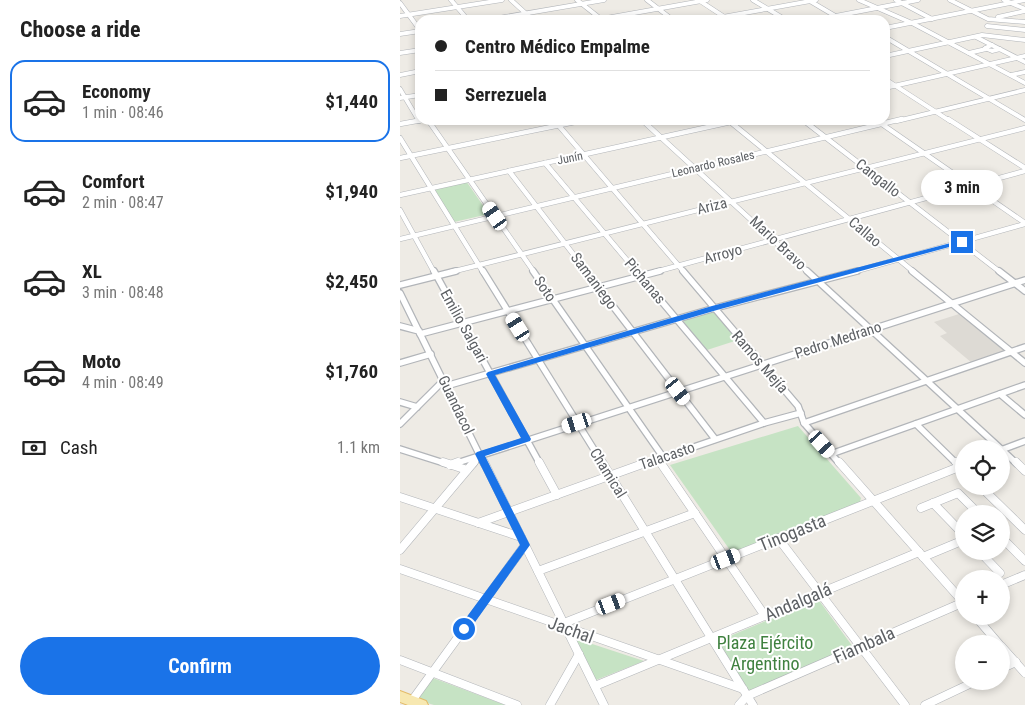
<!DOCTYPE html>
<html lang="en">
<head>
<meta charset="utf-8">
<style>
	body { margin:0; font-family:"Roboto Condensed",sans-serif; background:#f2f2f2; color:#222; height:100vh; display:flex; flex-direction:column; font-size:19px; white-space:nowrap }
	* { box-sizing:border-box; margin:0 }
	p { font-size:16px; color:#767676 }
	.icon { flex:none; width:28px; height:28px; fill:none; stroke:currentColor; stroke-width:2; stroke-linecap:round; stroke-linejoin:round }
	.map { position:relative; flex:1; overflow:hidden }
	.side { display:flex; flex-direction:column; background:#fff; width:400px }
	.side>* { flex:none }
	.banner { position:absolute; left:15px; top:15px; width:475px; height:110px; border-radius:15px; box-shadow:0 2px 8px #0003; display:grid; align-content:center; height:110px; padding:0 20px; background:#fff }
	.controls { position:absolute; left:555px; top:440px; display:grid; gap:10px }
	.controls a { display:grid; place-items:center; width:55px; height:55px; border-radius:50%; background:#fff; box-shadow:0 2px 8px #0003; font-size:25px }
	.end { position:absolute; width:22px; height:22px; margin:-11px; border:6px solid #1a73e8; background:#fff; box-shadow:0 0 0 2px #fff }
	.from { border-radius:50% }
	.bubble { position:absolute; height:35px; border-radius:18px; background:#fff; box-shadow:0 2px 8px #0003; font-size:16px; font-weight:700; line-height:35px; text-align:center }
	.car { position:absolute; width:15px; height:30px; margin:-15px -8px; border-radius:6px; box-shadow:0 0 4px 1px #0007; background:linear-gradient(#fff 24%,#345 0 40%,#fff 0 76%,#345 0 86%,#fff 0) }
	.banner b { display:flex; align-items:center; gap:18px; height:48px; font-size:19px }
	.banner b+b { border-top:1px solid #e0e0e0 }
	.banner i { width:12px; height:12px; background:#222 }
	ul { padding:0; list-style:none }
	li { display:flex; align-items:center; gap:15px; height:82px; margin:0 10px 8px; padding:0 10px; border:2px solid transparent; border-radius:15px }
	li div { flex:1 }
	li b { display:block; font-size:19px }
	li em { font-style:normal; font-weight:700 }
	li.active { border-color:#1a73e8 }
	li>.icon { width:45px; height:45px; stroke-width:1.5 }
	h2 { padding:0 20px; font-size:22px; line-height:60px }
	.pay { display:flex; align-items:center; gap:12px; height:55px; padding:0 20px; font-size:19px }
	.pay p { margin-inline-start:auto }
	.action { display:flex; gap:10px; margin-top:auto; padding:10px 20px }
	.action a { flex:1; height:58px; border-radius:30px; background:#1a73e8; color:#fff; font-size:20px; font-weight:700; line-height:58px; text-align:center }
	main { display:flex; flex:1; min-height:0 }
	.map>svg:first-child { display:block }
	.education { fill:#dddad4 }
	.green { fill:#c6e3c4 }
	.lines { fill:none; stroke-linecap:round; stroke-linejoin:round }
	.street-far3-casing { stroke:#b2b5b9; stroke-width:5 }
	.street-far2-casing { stroke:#b2b5b9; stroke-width:5.5 }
	.street-far1-casing { stroke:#b2b5b9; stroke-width:8 }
	.street-casing { stroke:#b2b5b9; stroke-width:9 }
	.primary-casing { stroke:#e3bb69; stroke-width:2 }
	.street-far3 { stroke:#fff; stroke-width:4 }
	.street-far2 { stroke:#fff; stroke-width:4.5 }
	.street-far1 { stroke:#fff; stroke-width:5.5 }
	.street { stroke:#fff; stroke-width:8 }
	.primary { fill:#f7e8b1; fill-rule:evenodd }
	.route { fill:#1a73e8 }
	.labels { text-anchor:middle; stroke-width:4; stroke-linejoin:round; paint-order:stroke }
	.far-street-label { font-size:12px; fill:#5d6064; stroke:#fff }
	.street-label { font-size:15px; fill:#5d6064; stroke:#fff }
	.near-street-label { font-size:18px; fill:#5d6064; stroke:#fff }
	.near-park-label { font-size:18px; fill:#3f813f; stroke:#fff }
</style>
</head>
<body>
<main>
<section class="side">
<h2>Choose a ride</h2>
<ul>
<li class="active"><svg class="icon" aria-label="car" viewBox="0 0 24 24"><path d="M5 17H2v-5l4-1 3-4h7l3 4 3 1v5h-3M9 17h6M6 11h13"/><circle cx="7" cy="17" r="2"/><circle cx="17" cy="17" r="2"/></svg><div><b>Economy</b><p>1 min · 08:46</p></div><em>$1,440</em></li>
<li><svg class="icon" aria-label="car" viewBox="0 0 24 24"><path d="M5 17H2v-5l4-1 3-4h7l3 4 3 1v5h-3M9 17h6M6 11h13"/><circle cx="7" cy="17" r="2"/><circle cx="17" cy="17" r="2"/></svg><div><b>Comfort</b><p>2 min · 08:47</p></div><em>$1,940</em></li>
<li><svg class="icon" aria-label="car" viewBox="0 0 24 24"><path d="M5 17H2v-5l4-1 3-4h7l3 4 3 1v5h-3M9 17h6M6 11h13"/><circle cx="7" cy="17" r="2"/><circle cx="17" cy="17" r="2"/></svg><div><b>XL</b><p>3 min · 08:48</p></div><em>$2,450</em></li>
<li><svg class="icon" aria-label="car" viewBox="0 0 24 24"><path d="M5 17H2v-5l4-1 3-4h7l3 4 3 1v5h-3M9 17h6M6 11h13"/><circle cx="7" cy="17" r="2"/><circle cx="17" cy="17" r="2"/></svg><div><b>Moto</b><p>4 min · 08:49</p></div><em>$1,760</em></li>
</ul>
<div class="pay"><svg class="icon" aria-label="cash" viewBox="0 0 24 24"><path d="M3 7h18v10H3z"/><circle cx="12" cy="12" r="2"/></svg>Cash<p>1.1 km</p></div>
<div class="action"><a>Confirm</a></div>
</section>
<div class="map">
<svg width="625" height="705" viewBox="0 0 625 705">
	<rect width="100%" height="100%" fill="#eeebe5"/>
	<polygon class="education" points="559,314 598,345 605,352 572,363 540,336 547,333 534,322"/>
	<g class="green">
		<polygon points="66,181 89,214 54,222 33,189"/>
		<polygon points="313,311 338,340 307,350 282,320"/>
		<polygon points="398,426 461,498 460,502 332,553 270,465"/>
		<polygon points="418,599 453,647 350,693 318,641"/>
		<polygon points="174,638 244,661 196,680"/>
		<polygon points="33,678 105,705 34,705 17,700"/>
	</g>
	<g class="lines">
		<g class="street-far3-casing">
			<g id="street-far3">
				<polyline points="51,0 68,20"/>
				<polyline points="111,0 133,20"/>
				<polyline points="177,0 201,19"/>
				<polyline points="247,0 273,20"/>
				<polyline points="353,0 386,20"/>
				<polyline points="459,0 512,23 625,83"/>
				<polyline points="496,0 532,19"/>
				<polyline points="550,0 588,19 625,22"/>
				<polyline points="604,0 625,9"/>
				<polyline points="300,1 329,20"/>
				<polyline points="410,1 442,20"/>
				<polyline points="0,3 20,30"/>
				<polyline points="0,16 102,0"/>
				<polyline points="598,17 625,11"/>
				<polyline points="87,20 204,0"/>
				<polyline points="195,20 307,0"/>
				<polyline points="306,20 416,0"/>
				<polyline points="415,20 518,0"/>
				<polyline points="587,26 625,30"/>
				<polyline points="485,28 625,0"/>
				<polyline points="0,34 20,31"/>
				<polyline points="485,37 625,120"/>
				<polyline points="576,37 625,62"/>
				<polyline points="592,45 585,48 592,51 600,49"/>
				<polyline points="0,53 20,50"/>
				<polyline points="569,53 586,49"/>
				<polyline points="485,56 582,35 625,40"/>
				<polyline points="0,75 20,71"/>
				<polyline points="611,75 625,72"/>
				<polyline points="485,79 550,121"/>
				<polyline points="485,88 625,56"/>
				<polyline points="0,89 19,121"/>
				<polyline points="0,98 20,95"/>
				<polyline points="19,121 22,120"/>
				<polyline points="182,121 185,120"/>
				<polyline points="338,121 340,120"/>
				<polyline points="497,121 625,90"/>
			</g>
		</g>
		<g class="street-far2-casing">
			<g id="street-far2">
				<polyline points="18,119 19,121"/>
				<polyline points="548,119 625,168"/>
				<polyline points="28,120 134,272"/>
				<polyline points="154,120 284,272"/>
				<polyline points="242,120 408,272"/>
				<polyline points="328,120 514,272"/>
				<polyline points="403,120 600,272"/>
				<polyline points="476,120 625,223"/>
				<polyline points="0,124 22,120"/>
				<polyline points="0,138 83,272"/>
				<polyline points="0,158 185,120"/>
				<polyline points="145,163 237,272"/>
				<polyline points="109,171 187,272"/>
				<polyline points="0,195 340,120"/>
				<polyline points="0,210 34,272"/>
				<polyline points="0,239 502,119"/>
				<polyline points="51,272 625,128"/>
				<polyline points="255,272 625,171"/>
				<polyline points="453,272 625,224"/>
			</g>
		</g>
		<g class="street-far1-casing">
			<g id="street-far1">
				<polyline points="34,271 140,464"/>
				<polyline points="83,271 203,464"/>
				<polyline points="133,271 263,457"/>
				<polyline points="186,271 315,439"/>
				<polyline points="236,271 364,423"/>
				<polyline points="283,271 398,406 404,423 440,464"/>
				<polyline points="407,271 601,449"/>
				<polyline points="512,271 625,363"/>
				<polyline points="599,271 625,291"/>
				<polyline points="0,285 56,271"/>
				<polyline points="0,293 84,464"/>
				<polyline points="0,326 19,331"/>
				<polyline points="20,334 260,271"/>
				<polyline points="0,363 31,354"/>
				<polyline points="46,386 315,308 457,271"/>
				<polyline points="600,394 625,415"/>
				<polyline points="0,402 17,407"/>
				<polyline points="404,423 625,347"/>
				<polyline points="0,424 43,381"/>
				<polyline points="516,424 557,464"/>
				<polyline points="0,449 47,464"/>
				<polyline points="601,449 617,464"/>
				<polyline points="601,450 625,441"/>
				<polyline points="431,454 625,385"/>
				<polyline points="258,459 261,464"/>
				<polyline points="54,464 625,280"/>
				<polyline points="73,464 79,456"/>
				<polyline points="244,464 364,423 401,413"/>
			</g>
		</g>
		<g class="street-casing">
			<g id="street">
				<polyline points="43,462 67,470"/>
				<polyline points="84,462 204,705"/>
				<polyline points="139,462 157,495"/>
				<polyline points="202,462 353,705"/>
				<polyline points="260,462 365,616"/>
				<polyline points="439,462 564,603"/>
				<polyline points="556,462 564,470"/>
				<polyline points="616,462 625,471"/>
				<polyline points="50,465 58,462"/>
				<polyline points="580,486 625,530"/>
				<polyline points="0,497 121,537"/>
				<polyline points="533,503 564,535"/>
				<polyline points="521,508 558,493 579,514"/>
				<polyline points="78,523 248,462"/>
				<polyline points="601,537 625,561"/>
				<polyline points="378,538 505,705"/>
				<polyline points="0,550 74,462"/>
				<polyline points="579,551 600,573"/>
				<polyline points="523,557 564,540"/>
				<polyline points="0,569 343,689"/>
				<polyline points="138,571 295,513"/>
				<polyline points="601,585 625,575"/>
				<polyline points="575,616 599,644"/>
				<polyline points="164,623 564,465"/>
				<polyline points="601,646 625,673"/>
				<polyline points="0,660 117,705"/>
				<polyline points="601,669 616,662"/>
				<polyline points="195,686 519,552"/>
				<polyline points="11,702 125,545"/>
				<polyline points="150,705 179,654"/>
				<polyline points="339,705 347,696 564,602"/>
				<polyline points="525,705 576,681"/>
			</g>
		</g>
		<g class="primary-casing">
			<polygon id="primary" points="0,691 26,701 28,705 8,705 0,702"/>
		</g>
		<use href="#street-far3" class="street-far3"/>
		<use href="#street-far2" class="street-far2"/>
		<use href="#street-far1" class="street-far1"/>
		<use href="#street" class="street"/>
		<use href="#primary" class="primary"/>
	</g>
	<polygon class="route" points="562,240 565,242 564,243 317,310 95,375 131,439 130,441 85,456 130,545 68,632 60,632 59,629 60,626 120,545 75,454 77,452 121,438 86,374 88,372 312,306"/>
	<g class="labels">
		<g class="far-street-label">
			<text transform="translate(170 158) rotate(-11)" y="4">Junín</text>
			<text transform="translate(313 164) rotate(-13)" y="4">Leonardo Rosales</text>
		</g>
		<g class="street-label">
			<text transform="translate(478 178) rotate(38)" y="5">Cangallo</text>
			<text transform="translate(312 206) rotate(-14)" y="5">Ariza</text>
			<text transform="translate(465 232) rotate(40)" y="5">Callao</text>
			<text transform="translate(378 243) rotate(43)" y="5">Mario Bravo</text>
			<text transform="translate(323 254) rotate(-15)" y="5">Arroyo</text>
			<text transform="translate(194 281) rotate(53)" y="5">Samaniego</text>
			<text transform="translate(245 281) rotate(50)" y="5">Pichanas</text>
			<text transform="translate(145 289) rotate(55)" y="5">Soto</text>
			<text transform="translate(64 326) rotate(61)" y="5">Emilio Salgari</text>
			<text transform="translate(438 340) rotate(-18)" y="5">Pedro Medrano</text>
			<text transform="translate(360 362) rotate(49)" y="5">Ramos Mejía</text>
			<text transform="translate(56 405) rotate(64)" y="5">Guandacol</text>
			<text transform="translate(267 456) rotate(-19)" y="5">Talacasto</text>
			<text transform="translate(208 473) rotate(58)" y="5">Chamical</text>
		</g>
		<g class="near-street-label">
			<text transform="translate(392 533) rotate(-22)" y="6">Tinogasta</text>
			<text transform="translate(398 602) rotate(-23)" y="6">Andalgalá</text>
			<text transform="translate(171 630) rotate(20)" y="6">Jachal</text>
			<text transform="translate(464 645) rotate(-24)" y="6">Fiambala</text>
		</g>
		<g class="near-park-label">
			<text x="365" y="649">Plaza Ejército<tspan x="365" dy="21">Argentino</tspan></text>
		</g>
	</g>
</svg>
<div class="controls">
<a><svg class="icon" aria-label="locate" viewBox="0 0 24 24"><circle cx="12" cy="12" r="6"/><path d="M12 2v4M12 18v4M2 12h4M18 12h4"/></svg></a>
<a><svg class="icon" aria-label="layers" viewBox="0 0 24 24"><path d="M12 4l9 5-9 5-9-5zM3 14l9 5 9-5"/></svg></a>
<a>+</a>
<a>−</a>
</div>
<i class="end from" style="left:64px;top:629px"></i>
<i class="end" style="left:562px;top:242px"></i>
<div class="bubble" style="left:521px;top:170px;width:82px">3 min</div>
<i class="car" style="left:95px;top:216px;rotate:325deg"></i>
<i class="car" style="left:118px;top:327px;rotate:328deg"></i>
<i class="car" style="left:278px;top:391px;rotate:143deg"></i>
<i class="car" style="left:177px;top:423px;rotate:252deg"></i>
<i class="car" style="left:422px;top:444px;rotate:138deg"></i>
<i class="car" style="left:326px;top:559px;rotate:69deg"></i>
<i class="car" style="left:211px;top:604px;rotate:69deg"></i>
<div class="banner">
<b><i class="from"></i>Centro Médico Empalme</b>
<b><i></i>Serrezuela</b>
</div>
</div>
</main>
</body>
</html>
